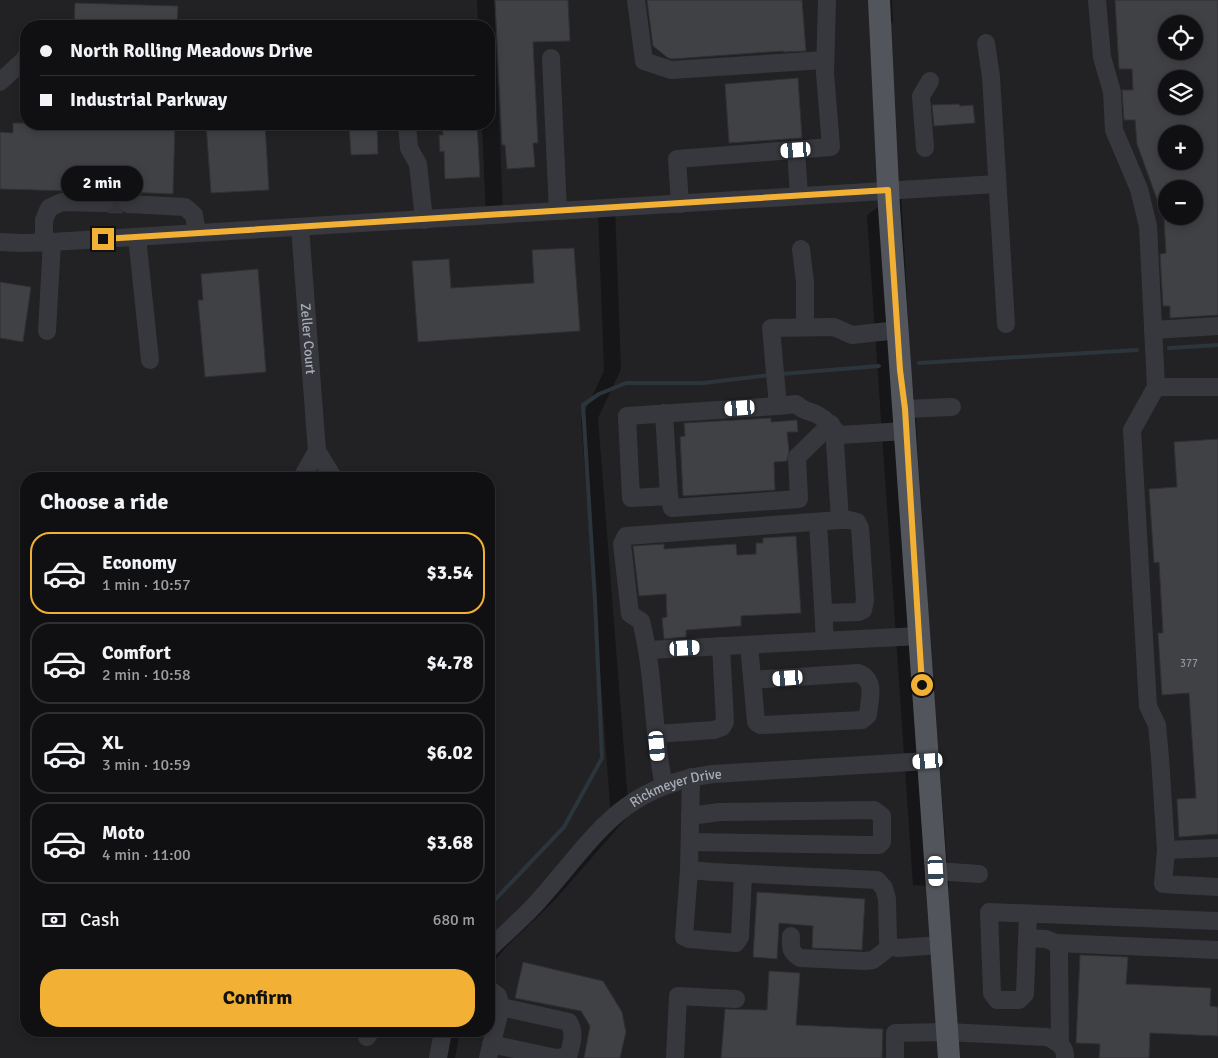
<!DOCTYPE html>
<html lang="en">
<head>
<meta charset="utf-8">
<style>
	body { margin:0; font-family:Signika,sans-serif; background:#1e1e20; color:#f1f3f6; height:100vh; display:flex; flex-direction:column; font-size:19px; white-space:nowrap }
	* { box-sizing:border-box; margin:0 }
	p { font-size:16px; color:#9c9d9f }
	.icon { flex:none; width:28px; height:28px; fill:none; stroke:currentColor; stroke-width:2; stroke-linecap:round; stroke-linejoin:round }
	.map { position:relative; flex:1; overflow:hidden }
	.details { position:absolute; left:20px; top:472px; width:475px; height:565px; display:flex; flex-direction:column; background:#101012; border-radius:20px; box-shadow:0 2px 8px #0003,0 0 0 1px #303032 }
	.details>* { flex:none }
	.guide { position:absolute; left:20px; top:20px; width:475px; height:110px; border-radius:20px; box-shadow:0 2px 8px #0003,0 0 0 1px #303032; display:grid; align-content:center; height:110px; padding:0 20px; background:#101012 }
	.fabs { position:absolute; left:1158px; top:15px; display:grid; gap:10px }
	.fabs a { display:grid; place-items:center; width:45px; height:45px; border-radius:50%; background:#101012; box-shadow:0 2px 8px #0003,0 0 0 1px #303032; font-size:25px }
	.end { position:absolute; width:22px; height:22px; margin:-11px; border:6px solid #f2b134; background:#111; box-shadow:0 0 0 2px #111 }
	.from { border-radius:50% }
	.bubble { position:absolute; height:35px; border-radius:18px; background:#101012; box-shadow:0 2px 8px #0003,0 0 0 1px #303032; font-size:16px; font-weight:800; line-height:35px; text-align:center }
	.car { position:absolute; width:15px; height:30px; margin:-15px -8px; border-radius:6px; box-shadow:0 0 4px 1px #0007; background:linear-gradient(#fff 24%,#345 0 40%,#fff 0 76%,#345 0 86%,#fff 0) }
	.guide b { display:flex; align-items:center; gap:18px; height:48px; font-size:19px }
	.guide b+b { border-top:1px solid #303032 }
	.guide i { width:12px; height:12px; background:#f1f3f6 }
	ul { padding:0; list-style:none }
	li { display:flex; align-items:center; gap:15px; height:82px; margin:0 10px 8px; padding:0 10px; border:2px solid #303032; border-radius:20px }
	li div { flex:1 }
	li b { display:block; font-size:19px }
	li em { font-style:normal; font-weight:800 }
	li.current { border-color:#f2b134 }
	li>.icon { width:45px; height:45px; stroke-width:1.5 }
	h2 { padding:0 20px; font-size:22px; line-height:60px }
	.pay { display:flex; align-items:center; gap:12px; height:55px; padding:0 20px; font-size:19px }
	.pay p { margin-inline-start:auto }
	.primary-button { display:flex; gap:10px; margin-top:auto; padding:10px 20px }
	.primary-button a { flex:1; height:58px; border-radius:20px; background:#f2b134; color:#111; font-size:20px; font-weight:800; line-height:58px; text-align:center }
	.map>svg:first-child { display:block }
	.built { fill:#222225; fill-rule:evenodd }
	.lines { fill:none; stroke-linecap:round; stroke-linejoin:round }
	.stream { stroke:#2c353c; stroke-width:4 }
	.building { fill:#404145; stroke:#303034; fill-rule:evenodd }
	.minor-tunnel { stroke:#333438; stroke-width:18; stroke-dasharray:18 9; stroke-linecap:butt }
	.minor { stroke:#37383d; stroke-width:18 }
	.major { stroke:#53555c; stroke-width:22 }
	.route { stroke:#f2b134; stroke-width:6 }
	.labels { text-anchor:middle; stroke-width:4; stroke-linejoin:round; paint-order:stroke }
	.number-label { font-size:11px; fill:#8e929b }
	.street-label { font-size:14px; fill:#a8adb8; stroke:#111113 }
</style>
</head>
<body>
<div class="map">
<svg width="1218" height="1058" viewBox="0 0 1218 1058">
	<rect width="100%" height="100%" fill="#161618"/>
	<g class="built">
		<polygon points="0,0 477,0 478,26 26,26 26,124 482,124 486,216 598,209 604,371 581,420 611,817 489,949 489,479 26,479 26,1031 443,1031 438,1058 0,1058"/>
		<path d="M 494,0 L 876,0 L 893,24 L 892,0 L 1218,0 L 1218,1058 L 455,1058 L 460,1031 L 489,1031 L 489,968 L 490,966 L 507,946 L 553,902 L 629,815 L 598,418 L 621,369 L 615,207 L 503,214 ZM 1166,24 L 1194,24 L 1194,51 L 1166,51 ZM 1166,79 L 1194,79 L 1194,106 L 1166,106 ZM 1166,134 L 1194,134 L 1194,161 L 1166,161 ZM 1166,189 L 1194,189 L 1194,216 L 1166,216 ZM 901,191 L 911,369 L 915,406 L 930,644 L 949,887 L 913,885 L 867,215 Z"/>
	</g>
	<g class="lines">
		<g class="stream">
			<polyline points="1169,348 1218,345"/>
			<polyline points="919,363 1137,350"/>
			<polyline points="781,374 879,366"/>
			<polyline points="489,906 564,827 602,758 595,600 583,405 599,394 626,383 703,383 771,375"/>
		</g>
	</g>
	<g class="building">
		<polygon points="495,0 568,0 570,41 533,42 538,143 533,143 535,167 507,169 505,145 502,145"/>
		<polygon points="647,0 802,0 806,51 784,52 783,51 672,59 668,58 653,46"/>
		<path d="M 1115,0 L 1218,0 L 1218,315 L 1170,318 L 1170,306 L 1163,306 L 1160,254 L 1166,253 L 1164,219 L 1137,144 L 1135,120 L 1124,120 L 1122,90 L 1133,90 L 1132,69 L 1119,69 ZM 1166,24 L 1194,24 L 1194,51 L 1166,51 ZM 1166,79 L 1194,79 L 1194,106 L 1166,106 ZM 1166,134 L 1194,134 L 1194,161 L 1166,161 ZM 1166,189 L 1194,189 L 1194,216 L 1166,216 Z"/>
		<polygon points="75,3 178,6 177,26 74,26"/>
		<polygon points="798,78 802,138 729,143 725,84"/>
		<polygon points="959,104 960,106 973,105 975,123 934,126 932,105"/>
		<polygon points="13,123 175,124 173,194 125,192 125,194 119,198 117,203 119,209 123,213 108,213 113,209 115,204 114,198 108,192 0,189 0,132 13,133"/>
		<polygon points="206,124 265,124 269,190 211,193"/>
		<polygon points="349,124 377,124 378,154 351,155"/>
		<polygon points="442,124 477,124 480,177 445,179 444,151 440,152 439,135 443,135"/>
		<polygon points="574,248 580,331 418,342 412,261 449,259 451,288 534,283 532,250"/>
		<polygon points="258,269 266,372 205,377 198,300 203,300 201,274"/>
		<polygon points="0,282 31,287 23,342 0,338"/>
		<polygon points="771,418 771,422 797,420 798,432 787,432 789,451 787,461 774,462 775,490 683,496 680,437 685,436 684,423"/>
		<polygon points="1218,439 1218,834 1179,837 1177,799 1196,798 1189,693 1162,695 1158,633 1163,633 1159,562 1154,563 1149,489 1177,487 1174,442"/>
		<polygon points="796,536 801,613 741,616 741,626 686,630 686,637 664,639 662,618 667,617 666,594 639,596 633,546 664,544 664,549 736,544 737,555 756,554 756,543 763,543 763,538"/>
		<polygon points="757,892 865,899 862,950 812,948 813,926 779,923 777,959 753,957"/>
		<polygon points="1080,955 1128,957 1126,984 1211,988 1210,1006 1218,1007 1218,1036 1150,1033 1149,1058 1099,1058 1100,1044 1076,1043"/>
		<polygon points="523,962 603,981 622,1012 626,1032 620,1058 584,1058 590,1026 581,1011 515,998"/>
		<polygon points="769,971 800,973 796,1025 883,1029 882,1058 721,1058 725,1009 767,1010"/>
	</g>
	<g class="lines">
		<polyline class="minor-tunnel" points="104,203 128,204"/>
		<g class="minor">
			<polyline points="636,0 644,61 671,70 825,60"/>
			<polyline points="1097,0 1102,57 1112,92 1114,130 1139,189 1148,226 1156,387 1132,430 1148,706 1157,725 1160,758 1166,850 1163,884 1218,887"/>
			<polyline points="986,43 991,77 1006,324"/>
			<polyline points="551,58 558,211"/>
			<polyline points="0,82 25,59 26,56"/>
			<polyline points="407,124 409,148 418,164 424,220"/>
			<polyline points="925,148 921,96 930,81"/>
			<polyline points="796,150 799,196"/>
			<polyline points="128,204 185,207 194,215 197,233"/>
			<polyline points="680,204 677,159 831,147 825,73 827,0"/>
			<path id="s1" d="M 300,227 L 317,451 L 334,479"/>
			<polyline points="137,237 150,360"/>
			<polyline points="0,242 23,243 52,242 997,184"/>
			<polyline points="44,243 44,220 49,208 62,202 104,203"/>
			<polyline points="801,249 805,282 805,327"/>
			<polyline points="1153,330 1218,326"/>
			<polyline points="47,331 52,242"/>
			<polyline points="1156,387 1218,387"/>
			<polyline points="905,409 952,407"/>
			<polyline points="664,413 669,496 631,498 627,416 778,406"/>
			<path d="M 839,435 C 833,427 827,420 818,415 C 808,410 806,413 796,404 L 778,406 L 771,328 L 834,327 L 852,335 L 898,330"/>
			<polyline points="301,479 317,451"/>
			<polyline points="669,496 672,508 799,499 797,457 831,424"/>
			<polyline points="840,520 835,443 839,435 906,431"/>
			<polyline points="818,522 825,641"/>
			<path d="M 749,645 L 756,722 L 760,725 L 862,720 L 868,715 C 869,700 877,680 858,673 L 752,680"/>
			<polyline points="648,650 919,636"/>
			<polyline points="656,734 714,730 722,727 725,722 721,646"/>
			<polyline points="691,777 689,870 713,872 877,880 884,888 887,899 888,941 891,946 898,948 941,945"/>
			<path d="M 664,786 C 652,731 655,675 641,621 L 630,614 L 622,544 L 626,536 L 840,520 L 849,520 L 857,522 L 860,528 L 865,600 L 863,610 L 859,612 L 824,613"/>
			<polyline points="690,842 866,845 879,845 882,842 882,816 874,810 720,812 690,816"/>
			<polyline points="1166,850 1218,848"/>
			<polyline points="689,870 684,937 689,939 736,943 740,937 743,874"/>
			<polyline points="936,871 979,874"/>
			<polyline points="1028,914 1025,994 1019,1000 997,1000 992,993 989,912 1218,921"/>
			<path d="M 791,936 C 791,947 789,951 800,958 L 865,961 L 873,960 L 891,946"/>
			<polyline points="1027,938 1046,939 1056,943 1059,950 1060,1043"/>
			<polyline points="1056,943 1218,950"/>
			<path id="s2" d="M 489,949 C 506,932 525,917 541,898 C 596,836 621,786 713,774 L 928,761"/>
			<polyline points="367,1037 371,1031"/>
			<path d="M 491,1044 L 556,1058 L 565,1057 L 569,1054 C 572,1042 575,1033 569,1022 L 501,1007"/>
			<polyline points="438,1058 443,1031"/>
			<polyline points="488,1058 501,1007 498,996 489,989"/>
			<polyline points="675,1058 678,996 736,999"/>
			<path d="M 895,1058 L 895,1033 L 947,1032 L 1047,1037 C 1057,1042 1066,1046 1065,1058"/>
		</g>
		<polyline class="major" points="879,0 889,208 949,1058"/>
	</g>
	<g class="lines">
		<polyline class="route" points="103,239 888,190 900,370 905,409 922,685"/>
	</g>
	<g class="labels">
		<g class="number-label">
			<text x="1189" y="667">377</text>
		</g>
		<g class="street-label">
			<text dy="5" stroke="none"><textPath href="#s1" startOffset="112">Zeller Court</textPath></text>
			<text dy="5" stroke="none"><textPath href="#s2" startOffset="252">Rickmeyer Drive</textPath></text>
		</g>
	</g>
</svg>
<div class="fabs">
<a><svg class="icon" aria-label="locate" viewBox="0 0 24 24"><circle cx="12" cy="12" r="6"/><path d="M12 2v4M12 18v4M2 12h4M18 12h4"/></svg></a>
<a><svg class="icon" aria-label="layers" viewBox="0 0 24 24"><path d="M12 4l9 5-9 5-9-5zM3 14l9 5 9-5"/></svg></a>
<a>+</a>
<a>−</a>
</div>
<i class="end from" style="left:922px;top:685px"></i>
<i class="end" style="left:103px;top:239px"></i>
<div class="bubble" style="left:61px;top:166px;width:82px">2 min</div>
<i class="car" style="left:796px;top:150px;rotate:266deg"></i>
<i class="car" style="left:740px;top:408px;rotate:266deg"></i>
<i class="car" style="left:685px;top:648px;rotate:87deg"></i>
<i class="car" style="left:788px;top:678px;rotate:266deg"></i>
<i class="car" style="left:657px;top:746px;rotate:175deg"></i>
<i class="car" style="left:928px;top:761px;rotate:266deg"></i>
<i class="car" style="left:936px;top:871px;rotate:177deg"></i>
<div class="guide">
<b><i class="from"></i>North Rolling Meadows Drive</b>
<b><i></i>Industrial Parkway</b>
</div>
<section class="details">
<h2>Choose a ride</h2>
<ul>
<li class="current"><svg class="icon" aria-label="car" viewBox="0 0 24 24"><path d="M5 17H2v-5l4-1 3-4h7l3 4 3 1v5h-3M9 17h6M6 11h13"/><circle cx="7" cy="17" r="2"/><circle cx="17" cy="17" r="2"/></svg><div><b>Economy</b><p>1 min · 10:57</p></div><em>$3.54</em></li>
<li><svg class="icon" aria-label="car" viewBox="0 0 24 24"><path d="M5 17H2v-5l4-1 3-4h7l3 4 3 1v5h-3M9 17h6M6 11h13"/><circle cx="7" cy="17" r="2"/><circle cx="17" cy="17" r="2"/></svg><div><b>Comfort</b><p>2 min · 10:58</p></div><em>$4.78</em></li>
<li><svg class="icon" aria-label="car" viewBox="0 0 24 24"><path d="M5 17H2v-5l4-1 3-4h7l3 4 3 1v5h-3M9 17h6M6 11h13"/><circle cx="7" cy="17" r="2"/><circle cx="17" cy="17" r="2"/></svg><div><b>XL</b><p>3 min · 10:59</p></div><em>$6.02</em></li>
<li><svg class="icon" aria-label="car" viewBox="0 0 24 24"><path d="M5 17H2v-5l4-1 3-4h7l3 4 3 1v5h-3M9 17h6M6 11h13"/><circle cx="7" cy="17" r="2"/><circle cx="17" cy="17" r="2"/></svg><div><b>Moto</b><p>4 min · 11:00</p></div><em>$3.68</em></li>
</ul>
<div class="pay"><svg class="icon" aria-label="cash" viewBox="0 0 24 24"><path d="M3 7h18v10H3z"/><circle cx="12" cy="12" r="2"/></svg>Cash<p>680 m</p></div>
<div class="primary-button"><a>Confirm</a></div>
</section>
</div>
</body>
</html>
